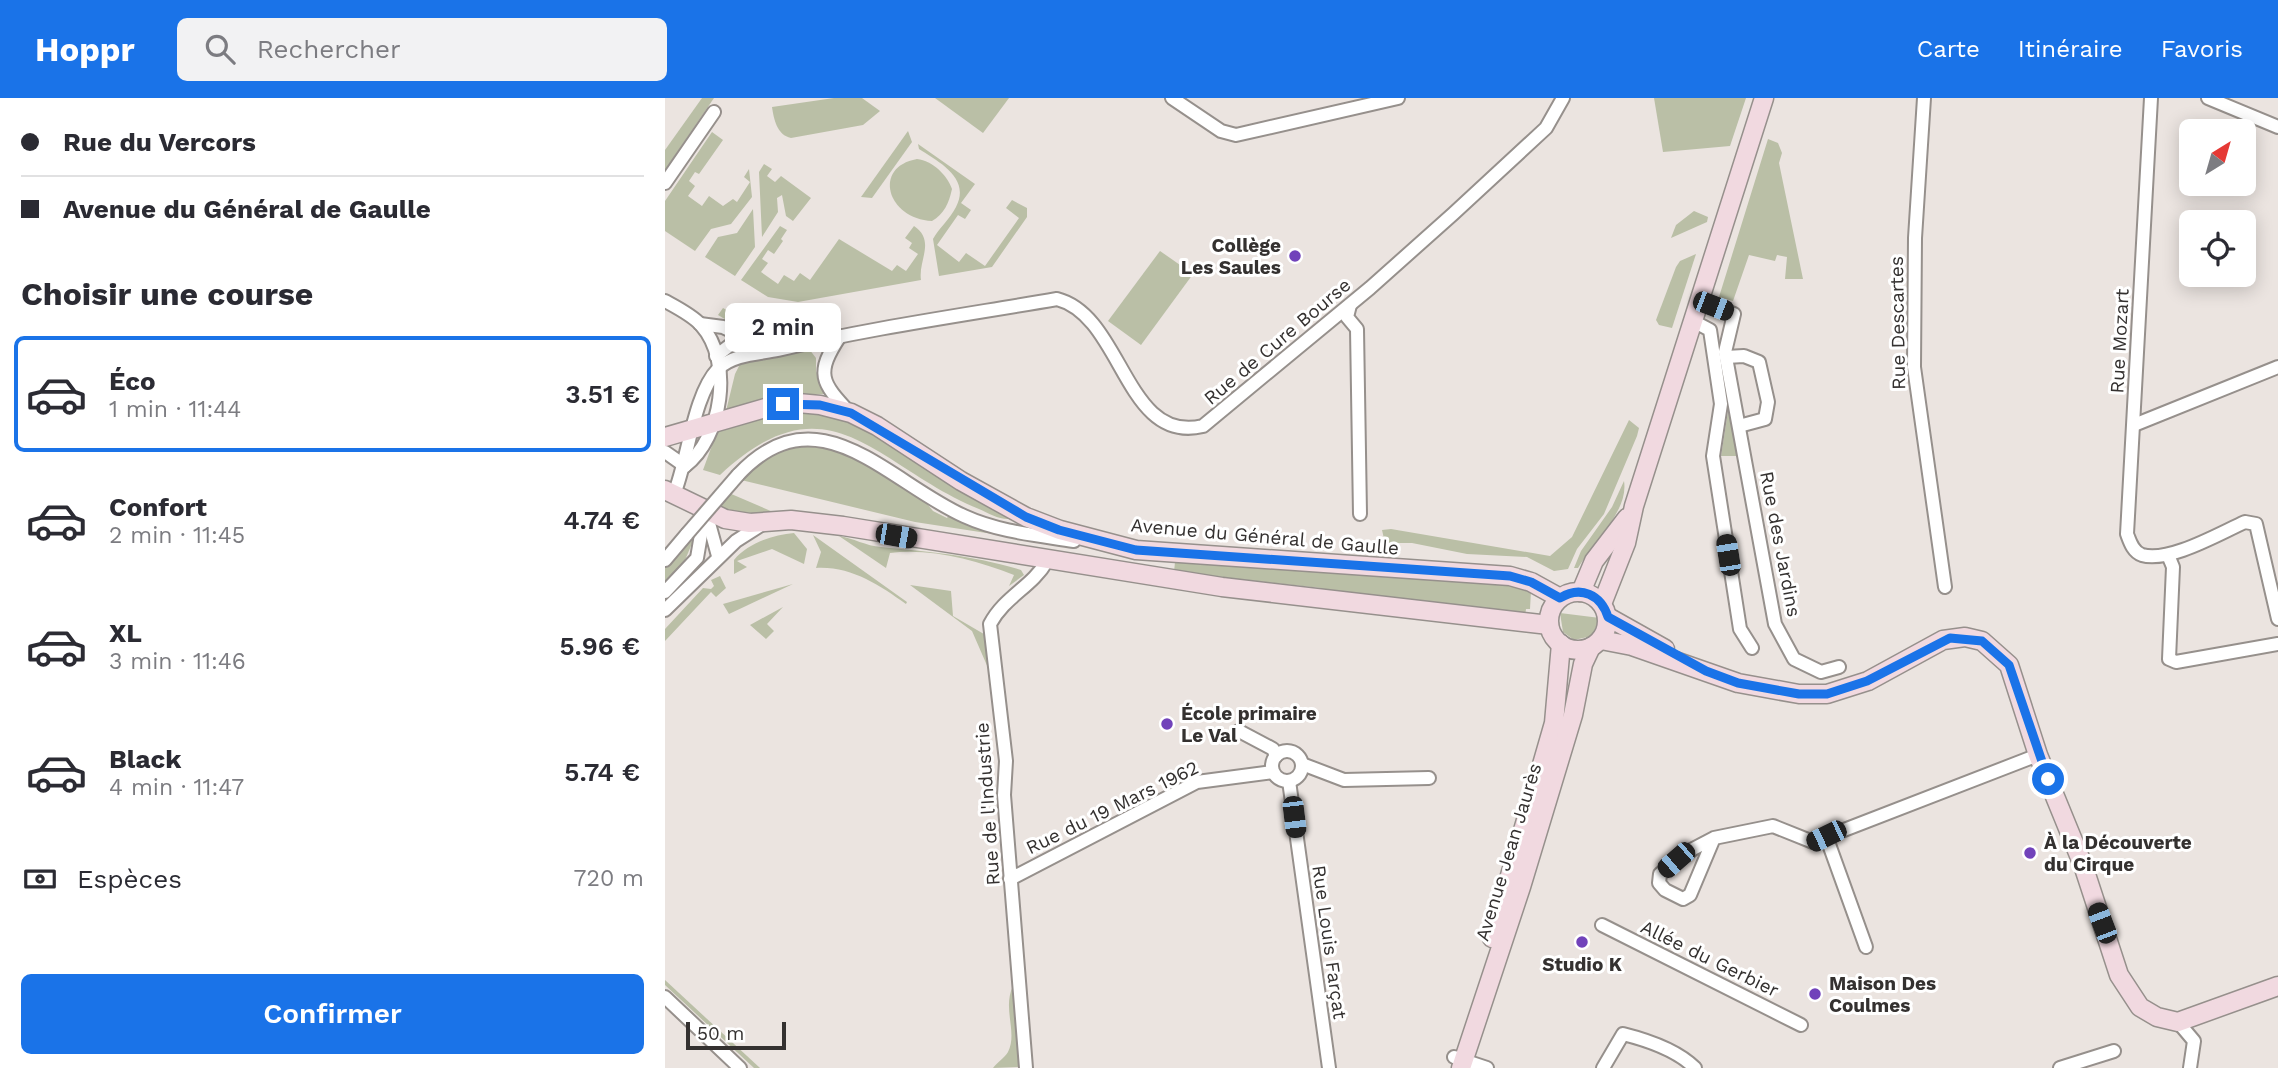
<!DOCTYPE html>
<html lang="fr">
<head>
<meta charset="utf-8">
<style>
	body { margin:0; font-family:"Work Sans",sans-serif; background:#f2f2f3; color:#2b2b33; height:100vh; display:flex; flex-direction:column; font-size:26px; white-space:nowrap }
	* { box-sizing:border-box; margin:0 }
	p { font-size:23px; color:#7c7c81 }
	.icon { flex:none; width:38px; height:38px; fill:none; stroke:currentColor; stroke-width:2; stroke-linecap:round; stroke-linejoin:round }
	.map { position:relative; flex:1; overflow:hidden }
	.details { display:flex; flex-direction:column; background:#fff; width:665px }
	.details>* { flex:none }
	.banner { display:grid; align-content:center; height:154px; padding:0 21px; background:#fff }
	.needle { width:46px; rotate:37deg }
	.fabs { position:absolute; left:1514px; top:21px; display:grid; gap:14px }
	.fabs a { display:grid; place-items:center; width:77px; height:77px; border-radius:10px; background:#fff; box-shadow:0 4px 18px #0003; font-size:35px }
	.scale { position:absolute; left:21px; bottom:18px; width:100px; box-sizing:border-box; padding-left:7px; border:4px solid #343130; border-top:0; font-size:19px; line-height:24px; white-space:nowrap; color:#343130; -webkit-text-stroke:5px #fff; paint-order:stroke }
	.end { position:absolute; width:32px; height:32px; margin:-16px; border:9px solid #1a73e8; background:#fff; box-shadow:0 0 0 4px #fff }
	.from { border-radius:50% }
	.bubble { position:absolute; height:49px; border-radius:10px; background:#fff; box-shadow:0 4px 18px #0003; font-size:23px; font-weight:600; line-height:49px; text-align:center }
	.car { position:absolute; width:21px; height:42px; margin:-21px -10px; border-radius:9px; box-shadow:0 0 5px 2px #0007; background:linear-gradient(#222 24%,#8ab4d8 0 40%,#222 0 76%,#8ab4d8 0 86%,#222 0) }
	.banner b { display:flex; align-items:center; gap:24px; height:66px; font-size:26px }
	.banner b+b { border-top:2px solid #e1e1e2 }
	.banner i { width:18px; height:18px; background:#2b2b33 }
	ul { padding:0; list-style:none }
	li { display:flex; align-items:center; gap:21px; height:116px; margin:0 14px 10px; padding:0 7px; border:4px solid transparent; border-radius:10px }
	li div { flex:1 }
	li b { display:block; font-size:26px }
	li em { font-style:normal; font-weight:600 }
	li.active { border-color:#1a73e8 }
	li>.icon { width:63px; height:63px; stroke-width:1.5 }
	h2 { padding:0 21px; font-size:32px; line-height:84px }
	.pay { display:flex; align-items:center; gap:18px; height:77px; padding:0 21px; font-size:26px }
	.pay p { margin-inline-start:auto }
	.action { display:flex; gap:14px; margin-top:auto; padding:14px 21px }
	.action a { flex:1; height:80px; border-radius:10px; background:#1a73e8; color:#fff; font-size:28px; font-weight:600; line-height:80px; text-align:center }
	header { display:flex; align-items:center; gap:42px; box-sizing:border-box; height:98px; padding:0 35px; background:#1a73e8; color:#fff }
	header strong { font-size:33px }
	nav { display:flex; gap:38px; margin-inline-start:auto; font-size:24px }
	.search { width:490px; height:63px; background:#f2f2f3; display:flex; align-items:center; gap:18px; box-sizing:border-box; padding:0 24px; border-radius:10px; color:#7c7c81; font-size:26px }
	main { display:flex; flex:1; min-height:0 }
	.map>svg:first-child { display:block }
	.green { fill:#babfa6 }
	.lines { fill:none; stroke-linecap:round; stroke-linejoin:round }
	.street-casing { stroke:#96908c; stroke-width:16 }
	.secondary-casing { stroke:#96908c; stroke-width:21 }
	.street { stroke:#fff; stroke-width:12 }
	.secondary { stroke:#f1d9e0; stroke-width:18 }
	.street-bridge-casing { stroke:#96908c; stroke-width:16; stroke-linecap:butt }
	.street-bridge { stroke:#fff; stroke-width:12 }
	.route { stroke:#1a73e8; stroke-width:9 }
	.poi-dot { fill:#7142ba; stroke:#fff; stroke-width:2.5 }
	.labels { text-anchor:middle; stroke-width:6; stroke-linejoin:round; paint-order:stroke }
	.poi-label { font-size:19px; font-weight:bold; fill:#343130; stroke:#fff; text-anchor:start }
	.street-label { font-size:19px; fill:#343130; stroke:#fff }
</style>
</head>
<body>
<header>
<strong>Hoppr</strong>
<div class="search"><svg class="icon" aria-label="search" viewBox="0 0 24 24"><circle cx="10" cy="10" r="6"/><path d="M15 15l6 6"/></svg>Rechercher</div>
<nav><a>Carte</a><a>Itinéraire</a><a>Favoris</a></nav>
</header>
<main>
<section class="details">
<div class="banner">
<b><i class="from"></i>Rue du Vercors</b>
<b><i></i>Avenue du Général de Gaulle</b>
</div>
<h2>Choisir une course</h2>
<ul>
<li class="active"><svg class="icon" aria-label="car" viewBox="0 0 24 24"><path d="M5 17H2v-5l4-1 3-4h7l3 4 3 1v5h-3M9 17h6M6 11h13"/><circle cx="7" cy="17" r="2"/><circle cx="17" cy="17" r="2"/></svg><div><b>Éco</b><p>1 min · 11:44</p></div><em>3.51 €</em></li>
<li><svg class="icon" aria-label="car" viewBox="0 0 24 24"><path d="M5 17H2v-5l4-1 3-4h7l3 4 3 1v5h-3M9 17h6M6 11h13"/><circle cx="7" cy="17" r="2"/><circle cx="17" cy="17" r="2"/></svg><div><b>Confort</b><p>2 min · 11:45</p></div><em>4.74 €</em></li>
<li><svg class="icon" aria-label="car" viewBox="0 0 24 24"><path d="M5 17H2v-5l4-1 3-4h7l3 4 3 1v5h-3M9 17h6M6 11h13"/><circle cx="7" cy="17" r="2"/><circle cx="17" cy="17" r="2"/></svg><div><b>XL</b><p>3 min · 11:46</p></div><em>5.96 €</em></li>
<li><svg class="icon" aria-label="car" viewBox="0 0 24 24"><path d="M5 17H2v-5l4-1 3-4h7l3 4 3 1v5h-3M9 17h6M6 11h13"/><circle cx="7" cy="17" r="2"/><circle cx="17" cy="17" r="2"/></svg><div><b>Black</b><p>4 min · 11:47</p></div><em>5.74 €</em></li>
</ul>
<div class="pay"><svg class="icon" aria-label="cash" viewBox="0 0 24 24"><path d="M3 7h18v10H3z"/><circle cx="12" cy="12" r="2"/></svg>Espèces<p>720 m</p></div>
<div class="action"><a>Confirmer</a></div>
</section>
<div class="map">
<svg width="1613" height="970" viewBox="0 0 1613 970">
	<rect width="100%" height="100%" fill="#ebe4e0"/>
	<g class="green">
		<polygon points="37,0 49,0 0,72 0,52"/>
		<path d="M 169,0 L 197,0 L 215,13 L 198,27 L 126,40 C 112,37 109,22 107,9 Z"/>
		<polygon points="270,0 344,0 318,35"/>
		<polygon points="989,0 1081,0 1065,48 998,54"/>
		<polygon points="243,33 247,44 207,100 196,99"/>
		<polygon points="47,34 58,42 34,76 30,74 24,83 30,88 23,98 37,108 44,98 58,108 68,101 72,104 85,84 79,79 84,71 87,99 66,126 46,131 30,153 0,133 0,103"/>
		<polygon points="1103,41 1113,45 1117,55 1114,65 1138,181 1120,181 1122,159 1112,157 1110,163 1084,157 1068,203 1054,199"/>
		<path d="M 253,46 L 310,86 L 296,105 L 306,112 L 300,121 L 293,117 L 272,147 L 294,164 L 301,155 L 320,168 L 354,120 L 341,110 L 347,102 L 362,110 L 362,119 L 327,169 L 274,178 L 268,141 C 274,130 285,121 291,109 C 306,80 274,64 254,51 Z"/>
		<path d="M 252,61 C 268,63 282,77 287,91 C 284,105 279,116 267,123 C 222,121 207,69 252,61 Z"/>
		<polygon points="99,66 107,71 102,78 110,84 116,78 146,100 128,123 121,118 117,97 112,100 113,114 97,139 94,74"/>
		<polygon points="88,111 90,149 70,178 40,159 53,139 72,135"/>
		<polygon points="1029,113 1043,119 1042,124 1006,140 1011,127"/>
		<path d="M 115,128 L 122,132 L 116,141 L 118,143 L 109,156 L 103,152 L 97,161 L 103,165 L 96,174 L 113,186 L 119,177 L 129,183 L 135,175 L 145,182 L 174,141 L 227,173 L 232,167 L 241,173 L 253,156 L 244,150 L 247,145 L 240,140 L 249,128 C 271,143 253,162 256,182 L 133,204 L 103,199 L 76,182 Z"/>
		<polygon points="495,153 528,176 476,247 443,223"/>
		<polygon points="1031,156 1007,230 994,227 991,222 1011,169 1015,163"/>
		<path d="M 58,210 L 93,229 L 126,235 C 102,246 73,229 53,217 Z"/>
		<polygon points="144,251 151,260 151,273 161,296 114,297 61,313 70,276 76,264"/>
		<polygon points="1064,307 1074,358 1056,358"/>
		<path d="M 144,312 L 183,319 L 349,420 C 338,424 325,416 314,411 C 211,369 165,274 55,377 L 38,372 L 53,331 L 105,314 Z"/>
		<polygon points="964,322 974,330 972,338 939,416 912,451 903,471 889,473 862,459 802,456 747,445 720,445 717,432 726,431 885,458 907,439"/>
		<polygon points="140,345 179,351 255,397 268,413 282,420 284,417 328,436 250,424 76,382 94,362"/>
		<path d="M 959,383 C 964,413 927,446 913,470 L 909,470 L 916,453 L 947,409 Z"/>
		<polygon points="64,395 108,414 96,418 51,409"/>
		<path d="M 129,435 L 142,451 L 139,466 L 107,451 L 72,463 L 82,469 L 69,476 L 69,462 C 83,445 108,437 129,435 Z"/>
		<path d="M 148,437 L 242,504 L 241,506 C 214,487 186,468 151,470 L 156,454 Z"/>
		<path d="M 174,438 C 188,440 201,448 216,449 C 267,454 306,457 356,472 L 359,477 L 344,488 L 349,477 C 310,462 266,450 225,455 L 221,470 Z"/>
		<polygon points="26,439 28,443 18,467 0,487 0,468"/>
		<polygon points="510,464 845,486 866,493 865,511 861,511 860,518 659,497 656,490 509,474"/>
		<polygon points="55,478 61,490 51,499 46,494 0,543 0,531 38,490 46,491 49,488 46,482"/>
		<polygon points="128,486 64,516 58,506"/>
		<polygon points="245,487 286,493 288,518 324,539 327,579 307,533"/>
		<polygon points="118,509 102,526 109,533 101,541 85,527"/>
		<polygon points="895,515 935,520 927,538 909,542 898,534"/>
		<polygon points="0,882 95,970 89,970 0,887"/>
		<path d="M 348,888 L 354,969 L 328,970 C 332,965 340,959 343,954 C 353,934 337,911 348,888 Z"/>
	</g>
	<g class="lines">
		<g class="street-casing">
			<g id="street">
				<polyline points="507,0 556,33 571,37 733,0"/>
				<polyline points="1259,0 1250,140 1249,269 1280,489"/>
				<path d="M 1486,0 L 1462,436 C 1465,444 1468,454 1477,457 C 1504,465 1555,435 1580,424 L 1591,426 L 1613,521"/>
				<polyline points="1543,0 1613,29"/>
				<polyline points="0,85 49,14"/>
				<path d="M 0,203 C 11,209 27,217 36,227 C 69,264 57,340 20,368"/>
				<polyline points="1034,203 1069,216 1060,254 1110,526 1129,561 1156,574 1174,569"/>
				<polyline points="685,207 682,219 692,231 695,416"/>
				<polyline points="1028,223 1045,232 1056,306 1048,358 1075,531 1087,550"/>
				<polyline points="35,226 58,229 77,238"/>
				<path d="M 175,238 C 150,276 156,284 185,315"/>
				<polyline points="51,258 77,238 125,246"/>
				<polyline points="1061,259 1079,258 1094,264 1103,304 1100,321 1074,328"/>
				<polyline points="1469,327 1613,269"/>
				<polyline points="0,354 20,368"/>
				<path d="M 73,377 C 153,291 223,384 299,418 C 334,434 371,437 409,443"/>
				<path d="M 9,396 C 23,363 28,297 53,271 C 68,256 94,256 113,252 C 205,230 299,217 392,201 C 458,218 460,347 538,328 L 705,190 L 788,116 L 881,30 L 898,0"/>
				<polyline points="42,418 53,458"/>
				<polyline points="1503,457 1508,469 1504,561 1511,564 1613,546"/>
				<polyline points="0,462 22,436"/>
				<polyline points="0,494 32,460 40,413"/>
				<polyline points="0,512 71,443 99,425"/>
				<polyline points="574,633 608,651 611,658"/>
				<circle cx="622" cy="668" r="15"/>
				<polyline points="637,666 679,682 764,680"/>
				<polyline points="624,683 664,970"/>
				<polyline points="1161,738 1201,849"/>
				<polyline points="1049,740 1025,797 1018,801 1000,792 994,785 995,776 1028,751 1049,740 1108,728 1148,744 1373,657"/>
				<polyline points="345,781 532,684 608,674"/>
				<polyline points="937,827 1136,927"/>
				<polyline points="0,899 75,970"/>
				<polyline points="1513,924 1529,943 1525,970"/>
				<polyline points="789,959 822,970"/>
				<path d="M 361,970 L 339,697 L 341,663 L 325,526 C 340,498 367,489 382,463"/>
				<path d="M 938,970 L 958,936 C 982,942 1012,952 1030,970"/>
				<polyline points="1395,970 1449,953"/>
			</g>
		</g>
		<g class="secondary-casing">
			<g id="secondary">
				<polyline points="0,339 104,309 133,305 155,307 186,315 212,328 296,383 361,419 395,432 471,452 845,478 866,484 895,500"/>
				<polyline points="0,392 60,421 85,425 126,422 178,428 557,489 884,527"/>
				<circle cx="913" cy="523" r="29"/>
				<polyline points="916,494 929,463 962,420"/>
				<polyline points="937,506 961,445 969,408 1099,0"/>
				<polyline points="943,519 1000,551"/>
				<polyline points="936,542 967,548 1073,585 1134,596 1162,596 1203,583 1278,542 1300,539 1317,543 1344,567 1373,657 1418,767 1454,877 1475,909 1492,919 1513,924 1613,888"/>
				<polyline points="827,840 889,625 896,546"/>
				<polyline points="796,970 856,789 908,617 918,566 926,549"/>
			</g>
		</g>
		<use href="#street" class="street"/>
		<use href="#secondary" class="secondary"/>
		<g class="street-bridge-casing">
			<polyline id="street-bridge" points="22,436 73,377"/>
		</g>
		<use href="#street-bridge" class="street-bridge"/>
	</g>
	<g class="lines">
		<path class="route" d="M 118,306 L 155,307 L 186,315 L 361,419 L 394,432 L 471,452 L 845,478 L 866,484 L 895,500 C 916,487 936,497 943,519 L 1041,573 L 1073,585 L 1134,596 L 1162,596 L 1202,583 L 1285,540 L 1317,543 L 1344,567 L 1383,681"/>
	</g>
	<g class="poi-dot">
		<circle cx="630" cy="158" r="7"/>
		<circle cx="502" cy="626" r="7"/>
		<circle cx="1365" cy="755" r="7"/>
		<circle cx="917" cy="844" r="7"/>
		<circle cx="1150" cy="896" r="7"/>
	</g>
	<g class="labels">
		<g class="poi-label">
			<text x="616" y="154" text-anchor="end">Collège<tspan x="616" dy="22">Les Saules</tspan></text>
			<text x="516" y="622">École primaire<tspan x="516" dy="22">Le Val</tspan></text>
			<text x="1379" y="751">À la Découverte<tspan x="1379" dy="22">du Cirque</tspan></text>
			<text x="917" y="873" text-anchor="middle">Studio K</text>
			<text x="1164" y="892">Maison Des<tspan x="1164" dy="22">Coulmes</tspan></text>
		</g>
		<g class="street-label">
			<text transform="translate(1232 225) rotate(-91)" y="7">Rue Descartes</text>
			<text transform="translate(612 243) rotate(-40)" y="7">Rue de Cure Bourse</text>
			<text transform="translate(1454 243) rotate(-87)" y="7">Rue Mozart</text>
			<text transform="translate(600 438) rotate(5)" y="7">Avenue du Général de Gaulle</text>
			<text transform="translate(1116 446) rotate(79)" y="7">Rue des Jardins</text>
			<text transform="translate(322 706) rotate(-94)" y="7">Rue de l'Industrie</text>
			<text transform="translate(447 709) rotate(-26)" y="7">Rue du 19 Mars 1962</text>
			<text transform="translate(843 754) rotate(-73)" y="7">Avenue Jean Jaurès</text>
			<text transform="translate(665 844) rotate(82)" y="7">Rue Louis Farçat</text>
			<text transform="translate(1045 860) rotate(26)" y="7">Allée du Gerbier</text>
		</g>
	</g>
</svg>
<div class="fabs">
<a><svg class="needle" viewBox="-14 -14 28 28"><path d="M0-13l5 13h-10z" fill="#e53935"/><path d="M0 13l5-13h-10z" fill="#7c7c81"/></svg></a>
<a><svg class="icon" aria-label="locate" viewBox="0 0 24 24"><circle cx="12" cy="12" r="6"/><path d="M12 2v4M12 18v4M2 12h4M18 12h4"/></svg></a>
</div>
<div class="scale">50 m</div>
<i class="end from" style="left:1383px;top:681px"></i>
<i class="end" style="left:118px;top:306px"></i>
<div class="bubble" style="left:60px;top:205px;width:116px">2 min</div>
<i class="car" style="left:1048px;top:208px;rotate:111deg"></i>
<i class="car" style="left:231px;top:438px;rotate:100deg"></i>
<i class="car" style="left:1063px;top:457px;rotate:351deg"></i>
<i class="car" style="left:629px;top:719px;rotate:173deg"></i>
<i class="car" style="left:1161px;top:738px;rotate:244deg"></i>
<i class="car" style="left:1011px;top:762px;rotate:229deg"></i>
<i class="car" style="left:1437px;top:825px;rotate:339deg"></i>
</div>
</main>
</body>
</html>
